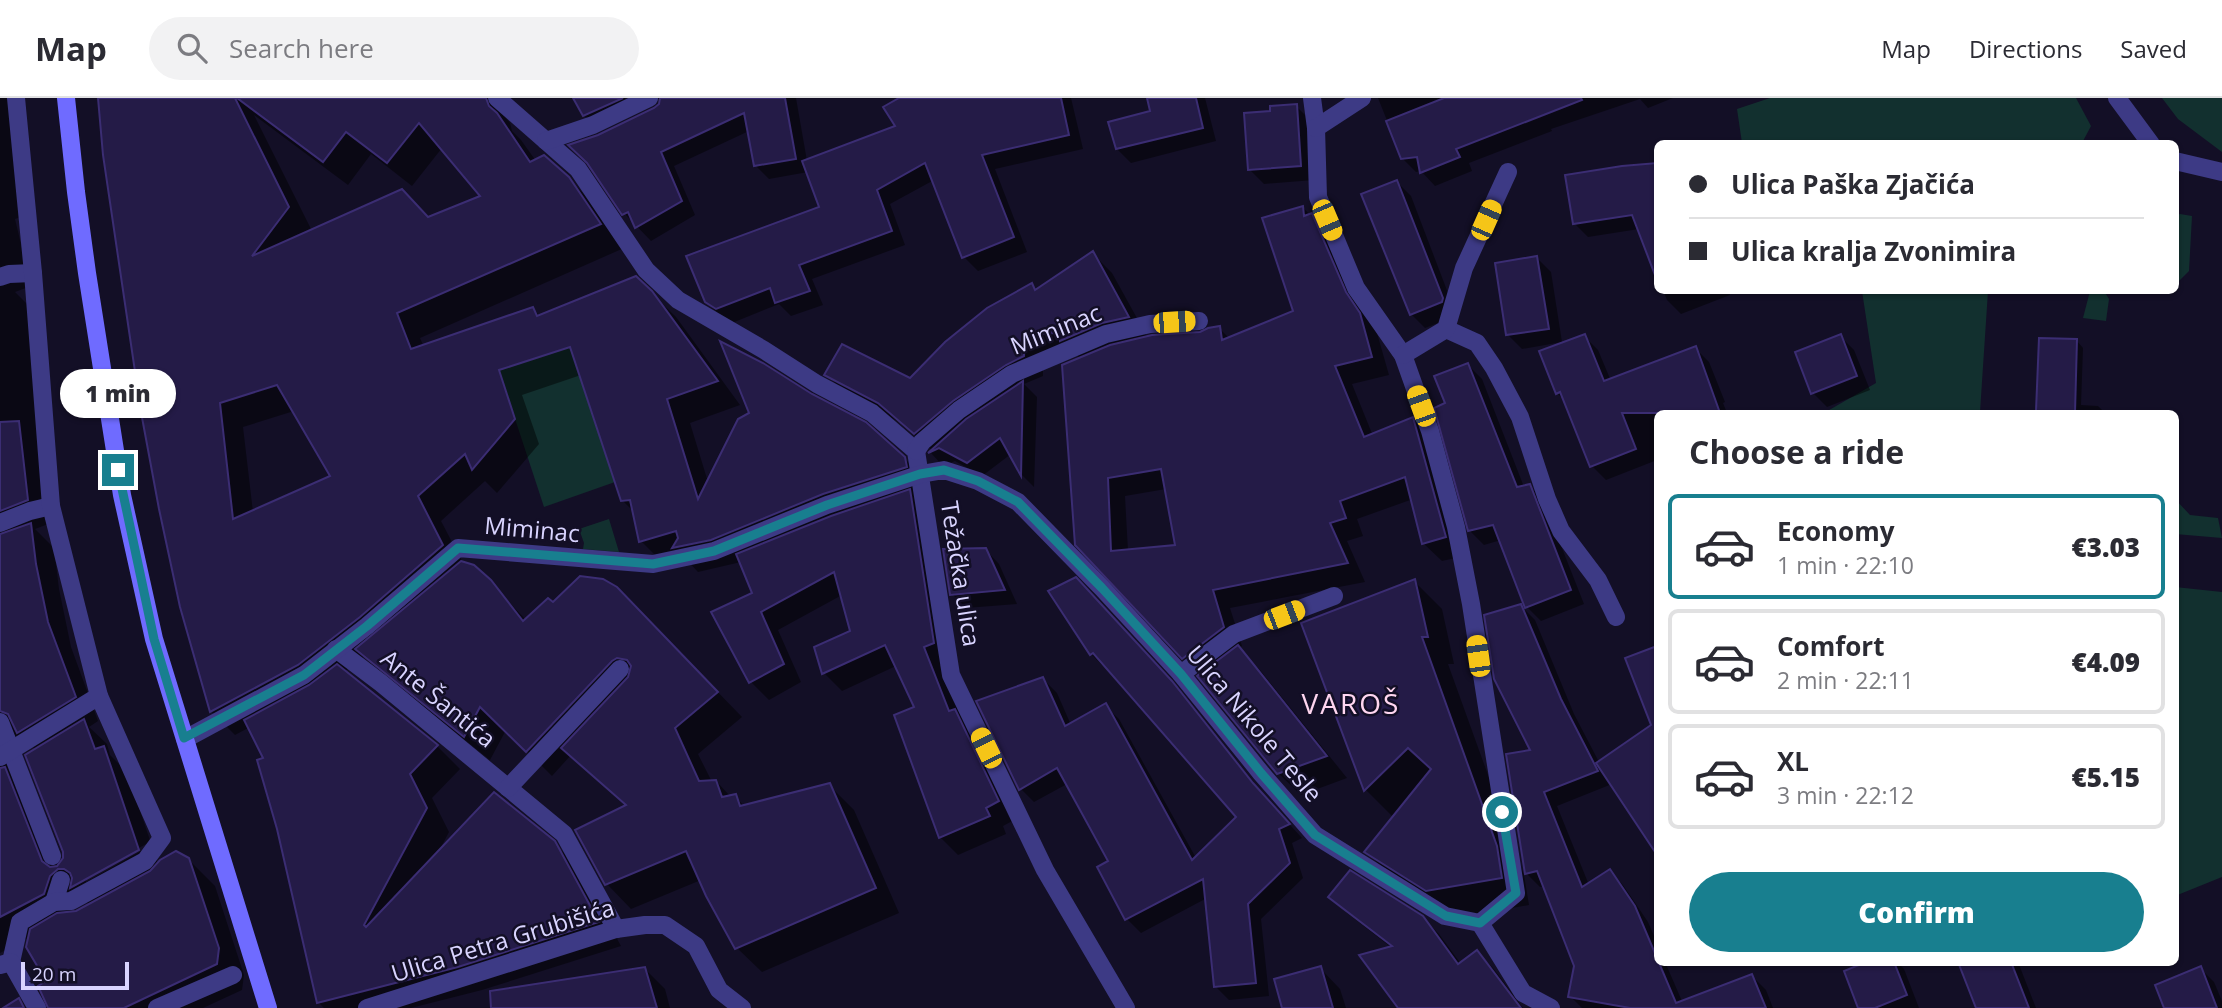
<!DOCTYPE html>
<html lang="en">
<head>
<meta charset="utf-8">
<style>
	body { margin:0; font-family:"Open Sans",sans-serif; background:#f2f2f3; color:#2b2b33; height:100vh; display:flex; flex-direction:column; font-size:26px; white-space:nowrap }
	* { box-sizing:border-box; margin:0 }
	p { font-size:23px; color:#7c7c81 }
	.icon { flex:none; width:38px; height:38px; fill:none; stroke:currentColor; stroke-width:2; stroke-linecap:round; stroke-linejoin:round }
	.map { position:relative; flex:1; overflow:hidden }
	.panel { position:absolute; left:1654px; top:312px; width:525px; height:556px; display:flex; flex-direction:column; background:#fff; border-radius:10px; box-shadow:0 2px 5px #0004 }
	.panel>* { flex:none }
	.top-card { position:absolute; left:1654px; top:42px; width:525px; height:154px; border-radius:10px; box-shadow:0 2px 5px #0004; display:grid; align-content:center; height:154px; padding:0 35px; background:#fff }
	.scale { position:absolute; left:21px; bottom:18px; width:108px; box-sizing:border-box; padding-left:7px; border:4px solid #d9d4ff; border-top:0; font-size:19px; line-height:24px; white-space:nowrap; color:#d9d4ff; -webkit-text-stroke:5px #130f26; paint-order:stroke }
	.end { position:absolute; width:32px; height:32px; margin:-16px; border:9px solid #187f8f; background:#fff; box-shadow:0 0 0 4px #fff }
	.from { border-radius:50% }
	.bubble { position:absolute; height:49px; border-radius:24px; background:#fff; box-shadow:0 2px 5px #0004; font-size:23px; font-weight:800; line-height:49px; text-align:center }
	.car { position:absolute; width:21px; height:42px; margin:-21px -10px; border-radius:9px; box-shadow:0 0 5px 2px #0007; background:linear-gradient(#f5c518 24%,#345 0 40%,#f5c518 0 76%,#345 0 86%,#f5c518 0) }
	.top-card b { display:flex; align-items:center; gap:24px; height:66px; font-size:26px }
	.top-card b+b { border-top:2px solid #e1e1e2 }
	.top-card i { width:18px; height:18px; background:#2b2b33 }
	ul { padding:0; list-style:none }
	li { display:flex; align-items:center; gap:21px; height:105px; margin:0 14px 10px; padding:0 21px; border:4px solid #e1e1e2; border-radius:10px }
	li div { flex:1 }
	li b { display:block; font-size:26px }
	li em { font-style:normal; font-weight:800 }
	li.on { border-color:#187f8f }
	li>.icon { width:63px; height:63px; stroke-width:1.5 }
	h2 { padding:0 35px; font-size:32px; line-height:84px }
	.button { display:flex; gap:14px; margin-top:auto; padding:14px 35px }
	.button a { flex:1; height:80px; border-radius:42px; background:#187f8f; color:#fff; font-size:28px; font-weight:800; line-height:80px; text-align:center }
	header { display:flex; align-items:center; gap:42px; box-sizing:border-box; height:98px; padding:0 35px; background:#fff; border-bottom:2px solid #e1e1e2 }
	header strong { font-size:33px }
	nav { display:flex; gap:38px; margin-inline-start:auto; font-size:24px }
	.search { width:490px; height:63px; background:#f2f2f3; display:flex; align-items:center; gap:18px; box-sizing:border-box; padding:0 24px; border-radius:38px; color:#7c7c81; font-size:26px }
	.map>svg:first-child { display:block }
	.green { fill:#12302f }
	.shadow { fill:#0007; fill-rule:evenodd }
	.building { fill:#241b47; stroke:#3b2d73; stroke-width:2; fill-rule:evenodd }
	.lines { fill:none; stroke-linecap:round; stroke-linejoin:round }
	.pedestrian { stroke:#3d3a85; stroke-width:18 }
	.minor { stroke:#3d3a85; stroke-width:18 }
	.secondary { stroke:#6f6bff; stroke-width:18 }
	.route { stroke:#187f8f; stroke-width:9 }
	.labels { text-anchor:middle; stroke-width:5; stroke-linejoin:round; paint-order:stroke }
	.street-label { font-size:24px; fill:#d9d4ff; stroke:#130f26 }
	.quarter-label { font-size:28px; letter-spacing:2px; fill:#ffd6f0; stroke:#130f26 }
</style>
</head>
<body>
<header>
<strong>Map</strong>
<div class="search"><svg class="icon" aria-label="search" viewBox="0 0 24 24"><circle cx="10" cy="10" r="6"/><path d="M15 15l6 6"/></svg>Search here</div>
<nav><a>Map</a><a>Directions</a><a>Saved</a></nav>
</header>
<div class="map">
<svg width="2222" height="910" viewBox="0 0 2222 910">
	<rect width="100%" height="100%" fill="#130f26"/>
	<g class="green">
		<polygon points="1770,0 2076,0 2091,28 2082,45 1742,45 1737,11"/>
		<polygon points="2162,0 2222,0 2222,54 2178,21"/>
		<polygon points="2180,116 2192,118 2189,173 2177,185 2175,184 2175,118"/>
		<polygon points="1862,193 1988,193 1980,314 1824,315 1876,285"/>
		<polygon points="2090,193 2104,193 2109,201 2106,223 2083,220"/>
		<polygon points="570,249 615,384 544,409 499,272"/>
		<polygon points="2175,401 2190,417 2218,420 2222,440 2175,436"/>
		<polygon points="609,421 619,454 583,451 584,445 579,431"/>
		<polygon points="2175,489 2222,494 2222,779 2175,798"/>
	</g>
	<g class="shadow">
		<path d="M 0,0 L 12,0 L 24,118 L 15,121 L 31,188 L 15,194 L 34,213 L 51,425 L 35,431 L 54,450 L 59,491 L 71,549 L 98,623 L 89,629 L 107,646 L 110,657 L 127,674 L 158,766 L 188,761 L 215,788 L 244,877 L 242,892 L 203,910 L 50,910 L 48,884 L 30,839 L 0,855 ZM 20,636 L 36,652 L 64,753 L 65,761 L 58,770 L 11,647 ZM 146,746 L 148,749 L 86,784 L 86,780 ZM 78,795 L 90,808 L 69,816 Z"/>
		<path d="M 99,0 L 489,0 L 510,25 L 512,33 L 521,42 L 536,63 L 568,80 L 593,105 L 624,150 L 420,240 L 424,249 L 533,211 L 540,218 L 636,180 L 676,219 L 740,307 L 690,325 L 708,384 L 904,360 L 929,385 L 952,563 L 940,567 L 961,619 L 972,631 L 1016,721 L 1003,728 L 1006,736 L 958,757 L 940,739 L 916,610 L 896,568 L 842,593 L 824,575 L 852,534 L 842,497 L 778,532 L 801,584 L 769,602 L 751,584 L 754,496 L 741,464 L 698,474 L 686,461 L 665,467 L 641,443 L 634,414 L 622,402 L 581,277 L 522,297 L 539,346 L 497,395 L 485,383 L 441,423 L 463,465 L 490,484 L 526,522 L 553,507 L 642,516 L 742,619 L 698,656 L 712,684 L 716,683 L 731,699 L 735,698 L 745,709 L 829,687 L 854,712 L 899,815 L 762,874 L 737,850 L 701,782 L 631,811 L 607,786 L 577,733 L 627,708 L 571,657 L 552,678 L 506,632 L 490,662 L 382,576 L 365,558 L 344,574 L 437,648 L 460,671 L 432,700 L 449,734 L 439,753 L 554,745 L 578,769 L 621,848 L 482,892 L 411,910 L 324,910 L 318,904 L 265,661 L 250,629 L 235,637 L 211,613 ZM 254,17 L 348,87 L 371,56 L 412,88 L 442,50 L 483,98 L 430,121 L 312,133 ZM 294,313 L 332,379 L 253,414 L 243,329 Z"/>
		<polygon points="575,0 625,0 633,16 598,31 584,17"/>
		<polygon points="662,0 796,0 807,63 897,29 900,0 1071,0 1083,51 995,71 1027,154 978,173 964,159 934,82 890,106 905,147 812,181 823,207 791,218 779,206 732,225 721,218 706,204 821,110 808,74 769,81 755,67 749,33 674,68 695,117 651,143 624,115 598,39 655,12 660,7"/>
		<polygon points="1149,0 1205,0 1216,43 1131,65 1117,51 1152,15"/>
		<polygon points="1378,0 1673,0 1648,10 1640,1 1551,31 1552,33 1469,65 1472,73 1435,88 1421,73 1416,74 1402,60"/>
		<polygon points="1296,8 1310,22 1314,82 1264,86 1250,72 1272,15"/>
		<polygon points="1657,66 1657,177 1639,131 1588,139 1574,125 1622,70"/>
		<polygon points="1397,84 1411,98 1456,216 1456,218 1425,230 1411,216"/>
		<path d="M 1303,110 L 1330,135 L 1377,235 L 1389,277 L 1352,286 L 1373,338 L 1413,321 L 1431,339 L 1464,458 L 1442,463 L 1423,445 L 1413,401 L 1357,421 L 1363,438 L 1347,443 L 1365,484 L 1230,510 L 1242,548 L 1238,551 L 1260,572 L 1347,680 L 1301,697 L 1278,675 L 1201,577 L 1077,446 L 1081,261 L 1073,254 L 1043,255 L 1043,278 L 1024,286 L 1037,299 L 1034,389 L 1022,377 L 1011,356 L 982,378 L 955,363 L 943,368 L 931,355 L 933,353 L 899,324 L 845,295 L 826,276 L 910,283 L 1032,187 L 1037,193 L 1093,156 L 1112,175 L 1148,240 L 1200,236 L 1219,230 L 1230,241 L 1295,214 ZM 1166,391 L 1177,448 L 1128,453 L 1125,398 Z"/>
		<polygon points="1537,160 1551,174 1562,244 1522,251 1508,237"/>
		<polygon points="1663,192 1728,192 1730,197 1681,216 1667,202"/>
		<polygon points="1584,238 1598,252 1611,283 1695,250 1709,264 1725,304 1723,305 1727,315 1657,315 1657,362 1606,382 1592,368 1565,303 1557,295"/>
		<polygon points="1840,238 1854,252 1870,292 1827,309 1813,295 1797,255"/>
		<polygon points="2077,243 2083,250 2081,307 2098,308 2105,315 2041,315 2038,312"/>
		<polygon points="1468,267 1482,281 1524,389 1529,387 1543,402 1584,506 1541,523 1527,509 1501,442 1484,447 1470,433 1436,311 1448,306"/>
		<polygon points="985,451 999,466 1017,506 966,510 952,496"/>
		<polygon points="1414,483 1442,511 1454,566 1448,566 1524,777 1529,807 1455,820 1394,782 1367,754 1394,720 1366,692 1304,526"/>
		<polygon points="1051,494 1089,496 1186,600 1266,701 1302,740 1292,745 1303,780 1261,821 1269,898 1229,902 1215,888 1207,800 1141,835 1127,821 1099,770 1110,764 1067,686 1034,704 1020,690 1043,581 1057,595 1071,627 1105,608 1119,621 1196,760 1239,719 1108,569 1105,570 1091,556"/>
		<polygon points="1521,508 1535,522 1574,616 1599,664 1657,626 1657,748 1646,736 1612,686 1557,708 1589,787 1610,773 1623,787 1648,824 1657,845 1657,864 1665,864 1685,910 1582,910 1570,898 1576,868 1545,788 1540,789 1526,775 1533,653"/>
		<polygon points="1331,799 1422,819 1439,836 1461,866 1477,854 1493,870 1523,910 1400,910 1392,850 1347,815"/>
		<polygon points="1871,864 1897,864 1904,871 1919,910 1860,910"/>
		<polygon points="1960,864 2018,864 2036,910 1978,910"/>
		<polygon points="1320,870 1340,891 1346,910 1284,910"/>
		<polygon points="2200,870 2214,884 2222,903 2222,910 2166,910"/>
		<polygon points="645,871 665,891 670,910 508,910"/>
		<polygon points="1752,878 1766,892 1773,910 1715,910"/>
	</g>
	<g class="building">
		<path d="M 98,0 L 235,0 L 289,109 L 252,158 L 402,91 L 428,119 L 480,98 L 419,25 L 387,65 L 346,34 L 323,64 L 237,0 L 486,0 L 489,8 L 497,15 L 530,64 L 544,57 L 569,79 L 601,126 L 397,215 L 411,251 L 533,209 L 537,218 L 636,178 L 652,193 L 718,283 L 667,301 L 698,401 L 738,321 L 749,315 L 720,243 L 763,265 L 812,296 L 866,324 L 905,359 L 907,369 L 823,396 L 711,442 L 672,450 L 678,440 L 676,433 L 639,444 L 630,402 L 621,403 L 570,249 L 499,272 L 515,321 L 472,372 L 465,356 L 418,398 L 443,447 L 360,519 L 298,567 L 210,614 L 180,509 L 159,411 L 141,314 L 103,57 ZM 277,287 L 330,378 L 233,421 L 220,305 Z"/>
		<polygon points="573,0 623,0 583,18"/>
		<polygon points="660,0 785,0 796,61 754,68 744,15 661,54 682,103 635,130 628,114 622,117 587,65 568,47 598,37 654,10 659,6"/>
		<polygon points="899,0 1061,0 1069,37 982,57 1014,139 962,160 925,65 877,92 892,133 799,167 810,193 775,205 770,190 716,211 705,204 686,158 819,109 802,63 895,28 883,9"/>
		<polygon points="1147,0 1196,0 1203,30 1116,51 1108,24 1150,13"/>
		<polygon points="1444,0 1581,0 1582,2 1456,51 1460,59 1420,75 1417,59 1401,61 1386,23"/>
		<polygon points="1297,6 1301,68 1248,72 1244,15 1270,13 1270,8"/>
		<polygon points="1657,65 1657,176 1655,177 1632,117 1573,126 1565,77 1622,68"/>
		<polygon points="1397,82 1443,200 1442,204 1410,217 1361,96"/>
		<path d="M 1303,108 L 1304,118 L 1312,115 L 1346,194 L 1360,215 L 1372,259 L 1335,268 L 1364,339 L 1413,319 L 1446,439 L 1422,446 L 1405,379 L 1340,403 L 1346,420 L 1330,425 L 1348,465 L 1213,492 L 1224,529 L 1182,561 L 1075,447 L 1062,267 L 1110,247 L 1152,237 L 1200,234 L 1208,230 L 1220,228 L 1222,242 L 1293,213 L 1262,120 ZM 1161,371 L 1175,447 L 1111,453 L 1108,380 Z"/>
		<polygon points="1093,153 1129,219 1102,225 1060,243 1060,235 1025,236 1024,258 1006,267 953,303 914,336 878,305 824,277 842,246 910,280 945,244 987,210 1032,185 1035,192"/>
		<polygon points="1537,158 1549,231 1506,237 1495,165"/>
		<polygon points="1585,236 1604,283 1696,248 1720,315 1622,315 1636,351 1590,369 1560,294 1556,296 1539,253"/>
		<polygon points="1841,236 1857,278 1811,296 1795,254"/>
		<polygon points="2039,240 2077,241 2075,315 2040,315 2040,313 2036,313"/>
		<polygon points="1468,265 1517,389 1530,386 1571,492 1525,510 1493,427 1468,433 1434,310 1445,305 1434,278"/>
		<polygon points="1023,283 1021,378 1000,340 967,365 939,350 928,355 966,321"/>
		<polygon points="19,323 28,402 0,413 0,324"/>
		<polygon points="910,391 934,545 924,549 949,613 955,611 999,703 986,710 990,718 939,740 894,617 914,609 885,547 822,576 814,549 850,533 834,474 761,514 784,566 749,585 711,514 752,495 736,456 831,418"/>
		<polygon points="31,425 36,466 48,524 76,599 17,635 8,616 0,613 0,436"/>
		<polygon points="986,450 1005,492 950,497 943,451"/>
		<polygon points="461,463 474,467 491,482 523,523 548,500 553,504 580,478 603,481 617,489 718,594 675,630 699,683 716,682 722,699 736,696 740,708 830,685 876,790 735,851 706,798 686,753 605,787 575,732 626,707 561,650 628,579 631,568 627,562 617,560 612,563 526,654 480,609 464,639 355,551"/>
		<polygon points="1076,479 1172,583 1253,685 1290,726 1279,731 1290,765 1248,806 1256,885 1214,889 1203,781 1125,822 1097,769 1108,763 1057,670 1019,692 976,603 1043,579 1065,628 1106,605 1192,762 1236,719 1093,555 1090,557 1048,493"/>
		<polygon points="1415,481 1428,539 1422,539 1497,748 1502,780 1426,793 1364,754 1431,671 1408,650 1364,693 1301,525"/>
		<polygon points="1521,506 1561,601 1598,673 1544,694 1582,789 1610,771 1635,808 1676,905 1752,876 1766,910 1630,910 1568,899 1574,868 1537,773 1525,776 1506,656 1530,652 1494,581 1484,517"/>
		<polygon points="1238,547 1327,658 1277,676 1197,578"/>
		<polygon points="1657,548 1657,757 1596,665 1651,627 1625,560"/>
		<polygon points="337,566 438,647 410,676 427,710 364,827 366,829 494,694 555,743 599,824 458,869 317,905 277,731 257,662 263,660 244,622 309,587"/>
		<polygon points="84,621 95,651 104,648 139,752 70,790 72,780 70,775 64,771 58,771 50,778 44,796 0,819 0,670 5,669 42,763 50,769 57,768 63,760 63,754 25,657"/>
		<polygon points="176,753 189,760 219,850 217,866 124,910 48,910 38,888 46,883 26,849 30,831 57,815 76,813 150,773 160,762"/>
		<polygon points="1350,772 1423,818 1458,866 1477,852 1521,910 1398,910 1359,857 1392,848 1328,799"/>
		<polygon points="1866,864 1894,864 1907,897 1875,910 1858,910 1844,873"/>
		<polygon points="1958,864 2011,864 2029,910 1976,910"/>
		<polygon points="1321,868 1333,910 1282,910 1274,881"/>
		<polygon points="2201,868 2217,910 2164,910 2155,887"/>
		<polygon points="645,869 657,910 491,910 490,893"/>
		<polygon points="19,900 24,910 3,910"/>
	</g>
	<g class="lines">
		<g class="pedestrian">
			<polyline points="0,179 9,176 33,175"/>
			<polyline points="0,425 30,413 51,408"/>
			<polyline points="336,551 381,585 564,736 616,831"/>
			<polyline points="0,624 52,758"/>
			<polyline points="0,659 99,598"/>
			<polyline points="508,690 620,571"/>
			<polyline points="54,804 61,782"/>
			<polyline points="11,864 20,824 54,804 71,803 145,763 162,740 99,598 51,408 33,175 16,0"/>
			<polyline points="0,867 11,864 37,910"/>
			<polyline points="157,910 233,877"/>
		</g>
		<g class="minor">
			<polyline points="497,0 578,71 646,172 678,202 764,252 817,286 872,315 916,353 951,577 1045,772 1126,910"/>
			<polyline points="1312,0 1316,30 1318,99 1356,190 1403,257 1430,333 1456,429 1471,506 1516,795 1480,825"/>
			<polyline points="2117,0 2151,46"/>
			<polyline points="1316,30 1362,0"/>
			<polyline points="546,43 593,27 649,0"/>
			<polyline points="2175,63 2222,74"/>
			<polyline points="1446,231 1477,245 1494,270 1520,319 1547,401 1561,433 1598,482 1616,519"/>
			<polyline points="1403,257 1446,231 1464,170 1508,74"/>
			<polyline points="916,353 922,344 959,312 1012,276 1106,236 1150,226 1199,223"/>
			<polyline points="1181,576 1234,536 1334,498"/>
			<polyline points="185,641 304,577 367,528 458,450 653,466 714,453 827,407 921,376 944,372 978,383 1018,404 1102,490 1181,576 1261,675 1315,737 1445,818 1480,825 1523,895 1551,910"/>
			<polyline points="367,910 616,831 645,827 665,827 696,848 719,892 742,910"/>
		</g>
		<polyline class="secondary" points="66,0 76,94 87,175 122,397 154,541 268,910"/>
	</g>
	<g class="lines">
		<polyline class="route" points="118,372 154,541 184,640 304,577 367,528 458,450 653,466 714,453 827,407 920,376 944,372 978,383 1018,404 1102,490 1181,576 1261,675 1315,737 1446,818 1480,825 1516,795 1502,714"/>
	</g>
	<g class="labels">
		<g class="street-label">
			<text transform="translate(1056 232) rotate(-22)" y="8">Miminac</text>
			<text transform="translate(532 432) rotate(5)" y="8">Miminac</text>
			<text transform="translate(960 476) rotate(81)" y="8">Težačka ulica</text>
			<text transform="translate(438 601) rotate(39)" y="8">Ante Šantića</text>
			<text transform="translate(1254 626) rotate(50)" y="8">Ulica Nikole Tesle</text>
			<text transform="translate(503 843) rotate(-17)" y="8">Ulica Petra Grubišića</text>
		</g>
		<g class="quarter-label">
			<text x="1351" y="616">VAROŠ</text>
		</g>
	</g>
</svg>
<div class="scale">20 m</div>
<i class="end from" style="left:1502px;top:714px"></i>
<i class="end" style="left:118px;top:372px"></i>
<div class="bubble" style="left:60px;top:271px;width:116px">1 min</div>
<i class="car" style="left:1327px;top:122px;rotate:157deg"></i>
<i class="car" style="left:1486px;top:122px;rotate:24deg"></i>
<i class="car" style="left:1174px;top:224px;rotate:86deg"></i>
<i class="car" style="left:1421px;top:308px;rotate:340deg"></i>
<i class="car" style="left:1284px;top:517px;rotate:69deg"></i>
<i class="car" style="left:1478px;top:558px;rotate:352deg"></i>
<i class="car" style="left:986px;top:650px;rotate:334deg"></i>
<div class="top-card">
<b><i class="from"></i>Ulica Paška Zjačića</b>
<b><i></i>Ulica kralja Zvonimira</b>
</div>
<section class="panel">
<h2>Choose a ride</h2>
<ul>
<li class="on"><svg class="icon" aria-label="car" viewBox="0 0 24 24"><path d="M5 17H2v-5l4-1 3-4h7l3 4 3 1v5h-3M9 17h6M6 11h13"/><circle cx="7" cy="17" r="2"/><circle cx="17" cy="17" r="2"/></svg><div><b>Economy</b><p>1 min · 22:10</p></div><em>€3.03</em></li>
<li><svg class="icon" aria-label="car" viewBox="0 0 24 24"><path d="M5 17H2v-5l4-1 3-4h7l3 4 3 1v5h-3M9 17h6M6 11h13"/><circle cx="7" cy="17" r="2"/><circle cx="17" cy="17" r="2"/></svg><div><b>Comfort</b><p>2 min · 22:11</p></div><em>€4.09</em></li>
<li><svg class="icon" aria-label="car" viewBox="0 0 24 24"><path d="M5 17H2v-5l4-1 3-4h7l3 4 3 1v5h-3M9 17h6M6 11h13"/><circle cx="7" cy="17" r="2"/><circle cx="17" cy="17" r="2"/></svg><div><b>XL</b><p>3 min · 22:12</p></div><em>€5.15</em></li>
</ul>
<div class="button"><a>Confirm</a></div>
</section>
</div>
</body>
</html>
